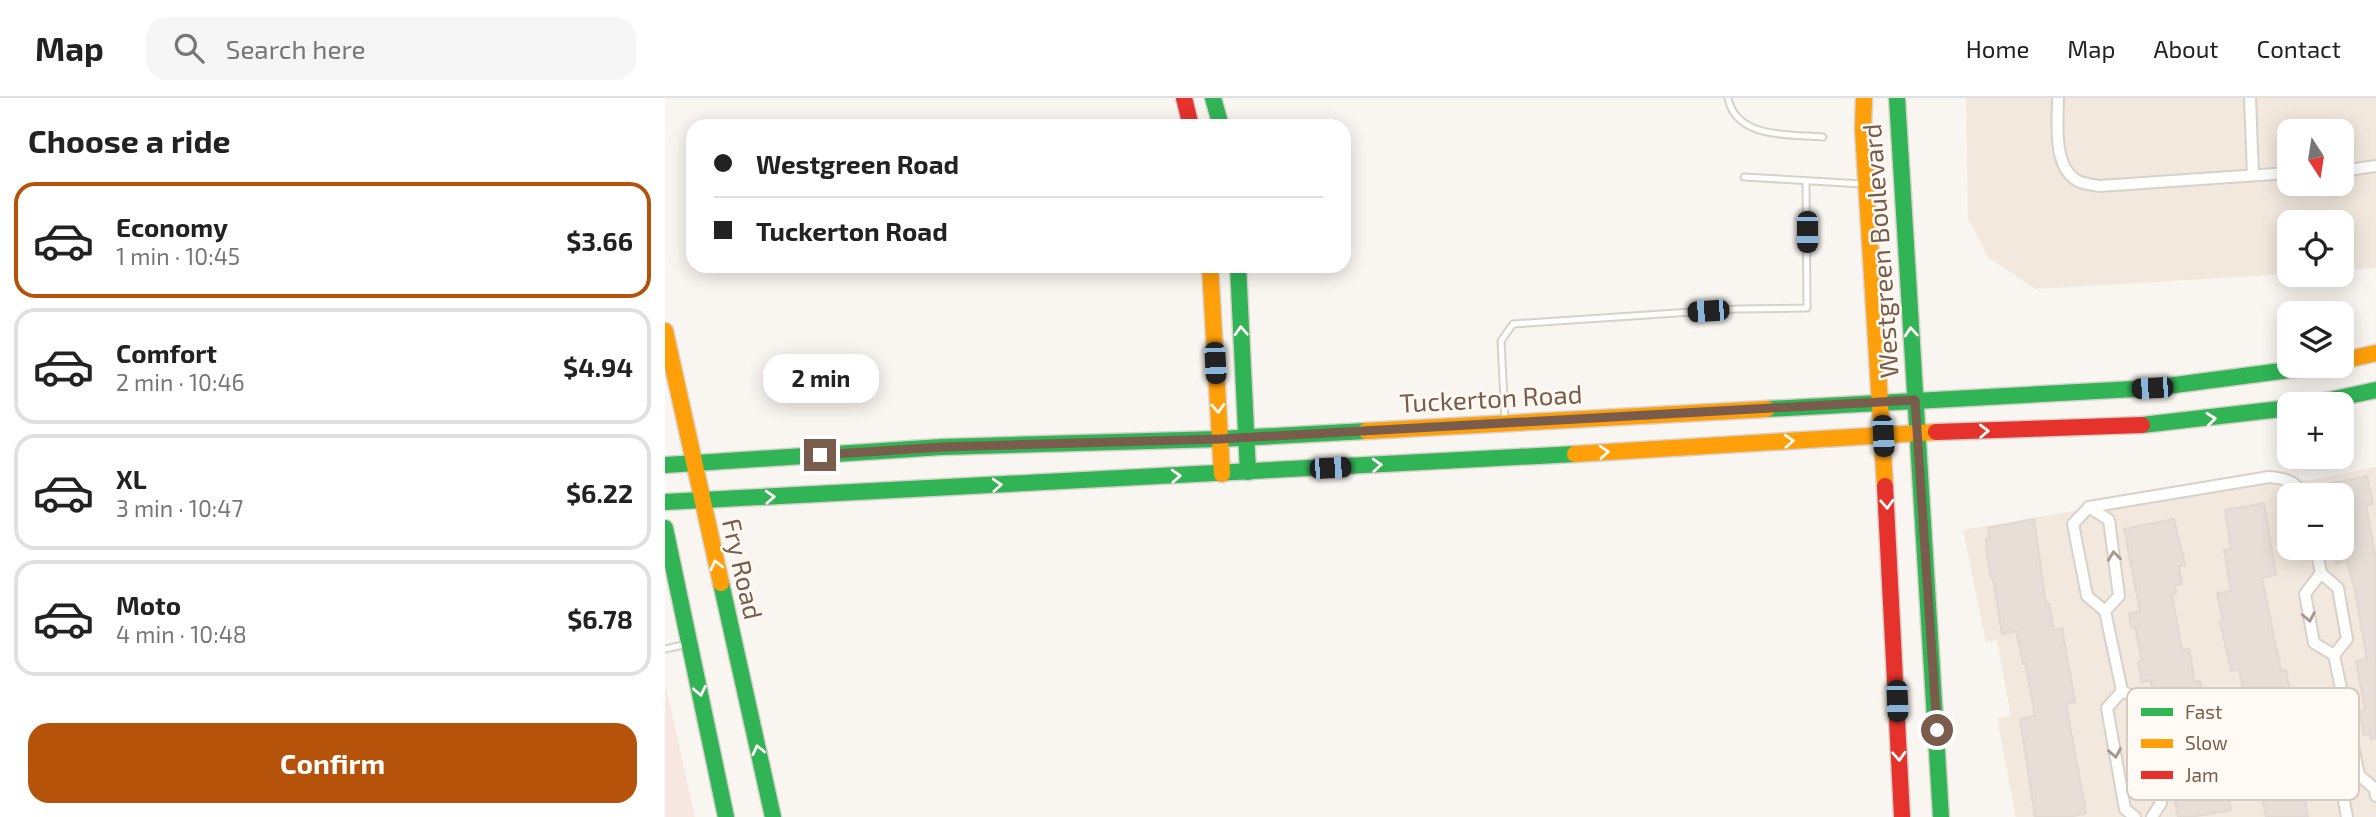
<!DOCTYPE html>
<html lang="en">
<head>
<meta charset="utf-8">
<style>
	body { margin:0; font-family:"Exo 2",sans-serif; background:#f6f6f6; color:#222; height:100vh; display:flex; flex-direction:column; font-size:26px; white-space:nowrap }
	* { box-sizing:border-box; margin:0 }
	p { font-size:23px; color:#767676 }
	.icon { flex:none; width:38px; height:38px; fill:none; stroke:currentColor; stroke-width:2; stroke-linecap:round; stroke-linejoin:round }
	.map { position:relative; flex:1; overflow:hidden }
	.details { display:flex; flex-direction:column; background:#fff; width:665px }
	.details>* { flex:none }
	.hud { position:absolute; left:21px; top:21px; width:665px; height:154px; border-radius:21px; box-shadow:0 4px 18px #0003; display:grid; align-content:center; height:154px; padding:0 28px; background:#fff }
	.needle { width:46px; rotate:168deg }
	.buttons { position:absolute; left:1612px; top:21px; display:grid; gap:14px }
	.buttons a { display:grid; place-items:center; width:77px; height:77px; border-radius:14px; background:#fff; box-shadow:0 4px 18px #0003; font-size:35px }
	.end { position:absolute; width:32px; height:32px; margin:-16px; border:9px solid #7a5c4d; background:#fff; box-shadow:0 0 0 4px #fff }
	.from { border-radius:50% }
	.bubble { position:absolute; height:49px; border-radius:21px; background:#fff; box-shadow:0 4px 18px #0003; font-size:23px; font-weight:700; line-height:49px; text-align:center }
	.car { position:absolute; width:21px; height:42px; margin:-21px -10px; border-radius:9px; box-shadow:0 0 5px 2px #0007; background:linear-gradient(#222 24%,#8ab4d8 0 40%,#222 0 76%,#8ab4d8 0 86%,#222 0) }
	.hud b { display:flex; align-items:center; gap:24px; height:66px; font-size:26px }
	.hud b+b { border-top:2px solid #e0e0e0 }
	.hud i { width:18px; height:18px; background:#222 }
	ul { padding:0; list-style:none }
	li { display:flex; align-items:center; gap:21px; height:116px; margin:0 14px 10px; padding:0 14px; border:4px solid #e0e0e0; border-radius:21px }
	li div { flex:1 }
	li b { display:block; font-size:26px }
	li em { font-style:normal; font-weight:700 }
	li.active { border-color:#b45309 }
	li>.icon { width:63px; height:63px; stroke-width:1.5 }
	h2 { padding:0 28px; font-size:32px; line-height:84px }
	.button { display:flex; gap:14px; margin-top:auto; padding:14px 28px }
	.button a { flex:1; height:80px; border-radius:21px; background:#b45309; color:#fff; font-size:28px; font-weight:700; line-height:80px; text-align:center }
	header { display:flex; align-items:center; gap:42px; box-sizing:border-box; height:98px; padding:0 35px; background:#fff; border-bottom:2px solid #e0e0e0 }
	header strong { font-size:33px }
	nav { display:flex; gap:38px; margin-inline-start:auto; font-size:24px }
	.search { width:490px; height:63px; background:#f6f6f6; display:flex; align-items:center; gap:18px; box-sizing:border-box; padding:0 24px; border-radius:21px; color:#767676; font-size:26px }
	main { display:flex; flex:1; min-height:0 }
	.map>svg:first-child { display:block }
	.residential { fill:#f2e8de; fill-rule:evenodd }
	.commercial { fill:#f6e8e1 }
	.building { fill:#e6ded7; stroke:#e2d8d2; stroke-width:2 }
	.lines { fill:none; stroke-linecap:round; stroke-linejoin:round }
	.lane-casing { stroke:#d7d1cb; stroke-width:9 }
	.street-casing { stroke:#d7d1cb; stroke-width:14 }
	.fast-casing { stroke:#d9d2cb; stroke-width:19 }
	.slow-casing { stroke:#d9d2cb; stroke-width:19 }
	.jam-casing { stroke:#d9d2cb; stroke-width:19 }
	.lane { stroke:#fefefd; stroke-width:5 }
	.street { stroke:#fefefd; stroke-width:10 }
	.fast { stroke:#30b455; stroke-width:16 }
	.slow { stroke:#ff9f0a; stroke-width:16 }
	.jam { stroke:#e5322d; stroke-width:16 }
	.oneway { stroke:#fffaf3 }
	.oneway2 { stroke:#a8958b }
	.route { stroke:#7a5c4d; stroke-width:9 }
	.labels { text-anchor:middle; stroke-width:5; stroke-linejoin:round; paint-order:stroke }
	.street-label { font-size:26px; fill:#7a5c4d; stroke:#fffaf3 }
	.key { fill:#fffaf3; stroke:#d7cbc1; stroke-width:2 }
	.key-label { font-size:19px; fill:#7a5c4d }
</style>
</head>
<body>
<header>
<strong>Map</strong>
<div class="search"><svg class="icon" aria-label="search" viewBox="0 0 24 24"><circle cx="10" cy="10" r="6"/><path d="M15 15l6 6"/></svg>Search here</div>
<nav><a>Home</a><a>Map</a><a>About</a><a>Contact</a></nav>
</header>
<main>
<section class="details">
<h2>Choose a ride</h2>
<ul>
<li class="active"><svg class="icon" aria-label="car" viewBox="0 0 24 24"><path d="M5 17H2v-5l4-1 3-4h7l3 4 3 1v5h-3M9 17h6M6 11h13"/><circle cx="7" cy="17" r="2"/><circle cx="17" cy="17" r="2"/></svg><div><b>Economy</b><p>1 min · 10:45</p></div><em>$3.66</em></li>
<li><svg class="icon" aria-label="car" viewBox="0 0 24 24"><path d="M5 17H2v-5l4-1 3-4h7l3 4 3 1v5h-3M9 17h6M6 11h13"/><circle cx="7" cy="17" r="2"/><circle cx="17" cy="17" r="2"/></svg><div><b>Comfort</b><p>2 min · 10:46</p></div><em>$4.94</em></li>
<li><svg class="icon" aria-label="car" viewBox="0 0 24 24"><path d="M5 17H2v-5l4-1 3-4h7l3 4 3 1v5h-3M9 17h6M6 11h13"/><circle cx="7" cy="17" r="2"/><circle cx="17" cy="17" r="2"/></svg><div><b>XL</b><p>3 min · 10:47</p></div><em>$6.22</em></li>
<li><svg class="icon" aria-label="car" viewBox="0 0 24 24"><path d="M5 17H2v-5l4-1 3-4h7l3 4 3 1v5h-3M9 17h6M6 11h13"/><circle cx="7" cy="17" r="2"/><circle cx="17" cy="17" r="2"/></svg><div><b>Moto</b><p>4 min · 10:48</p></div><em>$6.78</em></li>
</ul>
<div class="button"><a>Confirm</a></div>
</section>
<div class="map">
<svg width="1711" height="719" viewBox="0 0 1711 719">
	<rect width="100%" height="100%" fill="#f9f5f0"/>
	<g class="residential">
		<path d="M 1301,0 L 1711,0 L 1711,170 L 1677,172 L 1676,124 L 1624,124 L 1624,176 L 1370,191 L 1323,159 L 1303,120 ZM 1624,33 L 1676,33 L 1676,86 L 1624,86 Z"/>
		<path d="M 1711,369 L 1711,719 L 1351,719 L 1332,620 L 1346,618 L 1332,542 L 1321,544 L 1298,432 L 1604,379 L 1628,385 ZM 1624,397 L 1676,397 L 1676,450 L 1624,450 Z"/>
	</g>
	<polygon class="commercial" points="0,584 30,719 0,719"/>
	<g class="building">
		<polygon points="1702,378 1708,406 1701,407 1711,460 1711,640 1706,641 1705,636 1699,637 1694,613 1700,612 1691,563 1702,561 1690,493 1682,463 1671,466 1668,450 1676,450 1676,397 1646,397 1643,390"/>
		<polygon points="1599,405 1611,477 1597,480 1616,573 1621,572 1629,614 1636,613 1643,647 1634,648 1642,692 1638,693 1643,719 1601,719 1592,674 1605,671 1596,628 1615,624 1610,602 1581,608 1574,571 1566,573 1555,524 1558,523 1552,495 1566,493 1559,452 1566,451 1560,412"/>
		<polygon points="1369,421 1381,507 1384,506 1389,532 1397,530 1410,604 1401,606 1421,715 1405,719 1370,719 1355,621 1370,618 1360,565 1358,566 1351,533 1337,536 1328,480 1326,480 1322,459 1321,441 1325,440 1323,430"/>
		<polygon points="1509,421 1520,467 1514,468 1517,486 1510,488 1511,495 1507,496 1517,552 1524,551 1530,584 1535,583 1545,635 1551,634 1553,645 1549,646 1554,674 1559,673 1566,712 1526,719 1513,719 1508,693 1506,693 1493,613 1485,582 1477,584 1473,564 1477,563 1470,529 1466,530 1464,515 1475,513 1459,431"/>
	</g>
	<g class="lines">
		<g class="lane-casing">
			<g id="lane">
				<path d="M 1063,0 C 1071,41 1124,36 1158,39"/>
				<polyline points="1079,79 1198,86"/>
				<polyline points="840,322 836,243 848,226 1071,211 1142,210 1141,83"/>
				<polyline points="0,551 22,546"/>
			</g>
		</g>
		<g class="street-casing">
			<g id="street">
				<path d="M 1393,0 C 1393,24 1387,69 1413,83 C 1419,86 1428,87 1435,88 L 1624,75"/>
				<polyline points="1585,0 1588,77"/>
				<polyline points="1676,73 1711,68"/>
				<path d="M 1424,409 L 1604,379 C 1619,380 1632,383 1638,397"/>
				<polyline points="1424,409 1408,426 1422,498 1440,513 1457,593"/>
				<polyline points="1424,409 1444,422 1454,498 1440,513"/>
				<polyline points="1651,450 1656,475 1673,490 1682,541 1669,557"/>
				<polyline points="1656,475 1640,496 1649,545 1669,557 1694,677 1710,691 1711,698"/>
				<polyline points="1457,593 1477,603 1496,705 1487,719"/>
				<polyline points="1457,593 1442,610 1460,711 1470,719"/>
				<polyline points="1682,719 1678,698 1694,677"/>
			</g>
		</g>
		<g class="fast-casing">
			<g id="fast">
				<polyline points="548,0 556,28"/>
				<polyline points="1232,0 1276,719"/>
				<polyline points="573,168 583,374"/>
				<polyline points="1646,306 1711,292"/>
				<polyline points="1102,311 1487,290 1654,268"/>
				<polyline points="1477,327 1624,310"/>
				<polyline points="0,367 277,349 554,341 701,333"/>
				<polyline points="0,404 910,356"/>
				<polyline points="0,430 61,719"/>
				<polyline points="56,485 108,719"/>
			</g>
		</g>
		<g class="slow-casing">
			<g id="slow">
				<polyline points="1199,0 1198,31 1220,388"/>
				<polyline points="545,168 557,376"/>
				<polyline points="0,233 56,485"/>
				<polyline points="1676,263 1711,255"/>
				<polyline points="701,333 1102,311"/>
				<polyline points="910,356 1271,334"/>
			</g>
		</g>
		<g class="jam-casing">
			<g id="jam">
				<polyline points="519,0 526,28"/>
				<polyline points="1271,334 1477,327"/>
				<polyline points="1220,388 1237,719"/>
			</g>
		</g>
		<use href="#lane" class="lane"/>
		<use href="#street" class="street"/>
		<use href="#fast" class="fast"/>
		<use href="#slow" class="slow"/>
		<use href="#jam" class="jam"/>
	</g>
	<defs><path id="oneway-chevron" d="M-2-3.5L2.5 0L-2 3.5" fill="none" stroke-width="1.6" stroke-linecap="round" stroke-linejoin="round" transform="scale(1.75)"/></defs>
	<g class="oneway">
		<use href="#oneway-chevron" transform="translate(576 233) rotate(-93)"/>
		<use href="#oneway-chevron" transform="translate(1246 234) rotate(-94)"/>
		<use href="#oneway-chevron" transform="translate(553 310) rotate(87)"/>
		<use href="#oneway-chevron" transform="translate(1546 321) rotate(-6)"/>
		<use href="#oneway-chevron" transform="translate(1319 333) rotate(-2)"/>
		<use href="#oneway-chevron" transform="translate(1124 343) rotate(-3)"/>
		<use href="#oneway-chevron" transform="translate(939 354) rotate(-4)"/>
		<use href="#oneway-chevron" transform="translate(712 367) rotate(-3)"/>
		<use href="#oneway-chevron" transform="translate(511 378) rotate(-3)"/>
		<use href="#oneway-chevron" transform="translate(332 387) rotate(-3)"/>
		<use href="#oneway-chevron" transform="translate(105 399) rotate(-3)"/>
		<use href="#oneway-chevron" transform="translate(1222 406) rotate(87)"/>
		<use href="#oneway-chevron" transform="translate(51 467) rotate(-103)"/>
		<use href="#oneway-chevron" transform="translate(35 593) rotate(78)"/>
		<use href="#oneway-chevron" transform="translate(93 652) rotate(-103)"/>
		<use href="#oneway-chevron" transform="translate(1234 658) rotate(87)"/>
	</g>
	<g class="oneway2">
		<use href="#oneway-chevron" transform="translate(1449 458) rotate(-97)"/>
		<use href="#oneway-chevron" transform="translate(1644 519) rotate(79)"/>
		<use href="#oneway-chevron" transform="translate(1450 655) rotate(80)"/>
	</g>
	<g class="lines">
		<polyline class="route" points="155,357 277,349 555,341 1250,302 1272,632"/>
	</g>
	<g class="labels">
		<g class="street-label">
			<text transform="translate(1216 153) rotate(-94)" y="9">Westgreen Boulevard</text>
			<text transform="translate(826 301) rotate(-3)" y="9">Tuckerton Road</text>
			<text transform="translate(77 471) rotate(77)" y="9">Fry Road</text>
		</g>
	</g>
	<rect x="1462" y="590" width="232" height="112" rx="10" class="key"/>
	<rect x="1476" y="610" width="32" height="8" fill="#30b455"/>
	<rect x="1476" y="641" width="32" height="9" fill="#ff9f0a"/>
	<rect x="1476" y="673" width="32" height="8" fill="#e5322d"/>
	<g class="key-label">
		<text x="1520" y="621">Fast</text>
		<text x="1520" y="652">Slow</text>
		<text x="1520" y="684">Jam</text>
	</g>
</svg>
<div class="buttons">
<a><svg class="needle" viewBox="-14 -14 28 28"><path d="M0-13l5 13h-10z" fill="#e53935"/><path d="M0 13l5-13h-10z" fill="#767676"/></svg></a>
<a><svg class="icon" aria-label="locate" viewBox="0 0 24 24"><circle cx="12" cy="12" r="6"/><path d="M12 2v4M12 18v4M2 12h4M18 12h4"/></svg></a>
<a><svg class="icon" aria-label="layers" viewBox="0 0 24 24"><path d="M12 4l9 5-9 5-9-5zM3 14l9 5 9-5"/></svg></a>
<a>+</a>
<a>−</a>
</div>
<i class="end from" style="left:1272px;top:632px"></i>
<i class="end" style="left:155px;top:357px"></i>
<div class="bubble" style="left:98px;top:256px;width:116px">2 min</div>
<i class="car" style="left:1142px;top:134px;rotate:180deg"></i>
<i class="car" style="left:1043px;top:213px;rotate:266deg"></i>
<i class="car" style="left:550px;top:265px;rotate:177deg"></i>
<i class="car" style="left:1487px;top:290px;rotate:267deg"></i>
<i class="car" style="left:1218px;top:338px;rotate:177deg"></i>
<i class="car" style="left:665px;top:370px;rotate:87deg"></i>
<i class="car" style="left:1232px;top:603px;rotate:178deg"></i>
<div class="hud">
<b><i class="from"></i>Westgreen Road</b>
<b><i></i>Tuckerton Road</b>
</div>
</div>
</main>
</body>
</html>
